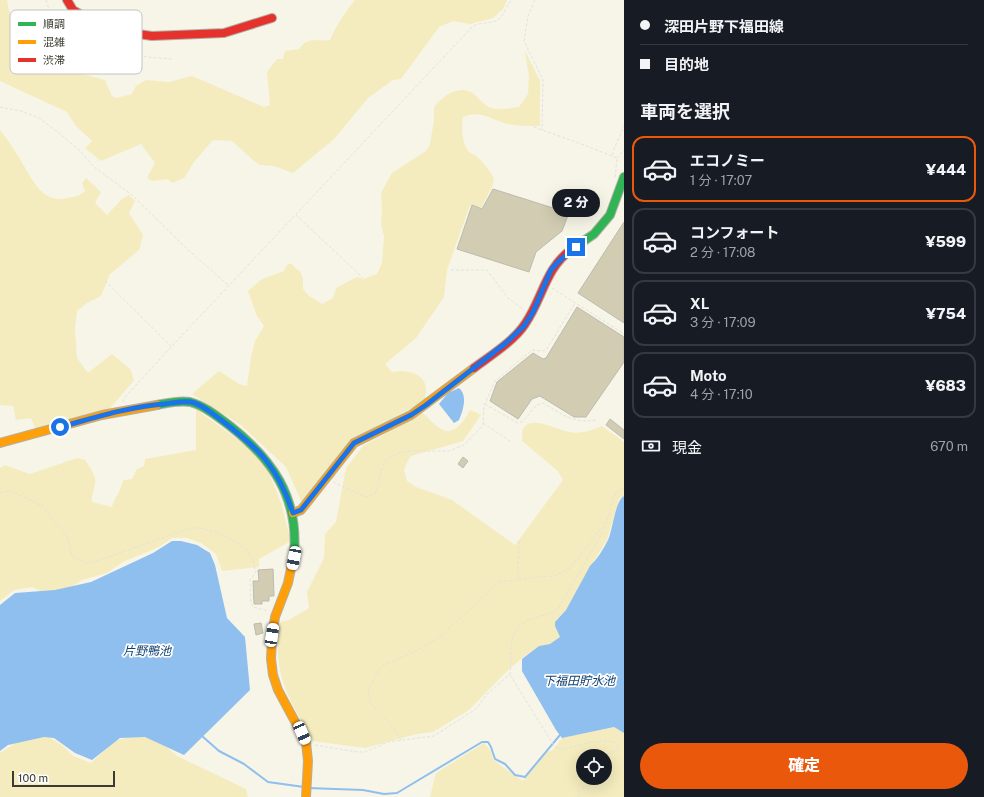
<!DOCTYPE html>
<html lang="ja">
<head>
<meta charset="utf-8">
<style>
	body { margin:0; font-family:"Public Sans","Noto Sans JP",sans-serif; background:#20242c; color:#f1f3f6; height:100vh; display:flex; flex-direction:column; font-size:15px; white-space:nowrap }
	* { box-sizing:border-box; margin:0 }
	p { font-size:13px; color:#9ea1a6 }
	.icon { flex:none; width:22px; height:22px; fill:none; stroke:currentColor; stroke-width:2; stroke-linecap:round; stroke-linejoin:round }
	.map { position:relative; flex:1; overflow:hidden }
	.sheet { display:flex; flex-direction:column; background:#171b24; width:360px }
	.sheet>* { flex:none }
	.top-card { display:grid; align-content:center; height:88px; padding:0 16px; background:#171b24 }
	.controls { position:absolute; left:576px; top:749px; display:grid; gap:8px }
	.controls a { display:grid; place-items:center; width:36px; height:36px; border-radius:50%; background:#171b24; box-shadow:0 4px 16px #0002; font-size:20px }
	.scale { position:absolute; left:12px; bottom:10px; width:103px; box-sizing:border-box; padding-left:4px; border:2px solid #3c3b30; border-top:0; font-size:11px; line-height:14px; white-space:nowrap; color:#3c3b30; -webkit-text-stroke:3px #fff; paint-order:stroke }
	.end { position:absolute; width:18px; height:18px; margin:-9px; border:5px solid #1a73e8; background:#fff; box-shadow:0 0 0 2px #fff }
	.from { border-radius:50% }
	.bubble { position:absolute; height:28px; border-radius:14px; background:#171b24; box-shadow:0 4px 16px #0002; font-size:13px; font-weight:800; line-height:28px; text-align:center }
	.car { position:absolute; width:12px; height:24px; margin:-12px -6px; border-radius:5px; box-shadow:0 0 3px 1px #0007; background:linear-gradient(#fff 24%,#345 0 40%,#fff 0 76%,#345 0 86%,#fff 0) }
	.top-card b { display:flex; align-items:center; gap:14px; height:38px; font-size:15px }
	.top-card b+b { border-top:1px solid #363941 }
	.top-card i { width:10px; height:10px; background:#f1f3f6 }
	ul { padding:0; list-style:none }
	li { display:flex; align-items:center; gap:12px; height:66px; margin:0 8px 6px; padding:0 8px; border:2px solid #363941; border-radius:12px }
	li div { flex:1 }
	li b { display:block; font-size:15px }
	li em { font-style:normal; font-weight:800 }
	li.active { border-color:#ea580c }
	li>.icon { width:36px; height:36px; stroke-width:1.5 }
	h2 { padding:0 16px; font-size:18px; line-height:48px }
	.pay { display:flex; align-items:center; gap:10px; height:44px; padding:0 16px; font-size:15px }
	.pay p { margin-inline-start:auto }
	.action { display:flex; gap:8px; margin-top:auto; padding:8px 16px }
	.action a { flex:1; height:46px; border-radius:24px; background:#ea580c; color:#fff; font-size:16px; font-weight:800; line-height:46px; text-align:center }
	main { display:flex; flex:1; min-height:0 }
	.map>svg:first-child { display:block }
	.green { fill:#f4ecbe; fill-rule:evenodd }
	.water { fill:#8fbfee }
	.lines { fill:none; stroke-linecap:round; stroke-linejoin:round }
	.stream { stroke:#8fbfee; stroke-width:2 }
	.building { fill:#d1ccb2; stroke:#bcbbaf }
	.fast-casing { stroke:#b2b0a6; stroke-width:10 }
	.slow-casing { stroke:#b2b0a6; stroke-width:10 }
	.jam-casing { stroke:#b2b0a6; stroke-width:10 }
	.path { stroke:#e3e2de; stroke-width:1; stroke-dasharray:3 2; stroke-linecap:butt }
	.fast { stroke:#30b455; stroke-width:8 }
	.slow { stroke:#ff9f0a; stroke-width:8 }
	.jam { stroke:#e5322d; stroke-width:8 }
	.route { stroke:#1a73e8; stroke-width:5 }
	.labels { text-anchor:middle; stroke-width:3.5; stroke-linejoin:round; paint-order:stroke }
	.water-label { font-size:12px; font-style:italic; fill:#0e406e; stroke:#fff }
	.key { fill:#fff; stroke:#c4c4c1; stroke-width:1 }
	.key-label { font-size:11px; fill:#3c3b30 }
</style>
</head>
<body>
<main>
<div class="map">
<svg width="624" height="797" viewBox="0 0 624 797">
	<rect width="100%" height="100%" fill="#f7f5e7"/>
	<g class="green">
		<path d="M 0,0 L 7,0 C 10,20 14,19 27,33 C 33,40 37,50 44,58 C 59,73 85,73 105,80 L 112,96 L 116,98 L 132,94 L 136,86 L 146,80 L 169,82 L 192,76 L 264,107 L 270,105 L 267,72 L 277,59 L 283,59 L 285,51 L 299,49 C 308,36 316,42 330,40 C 336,26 345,12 355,0 L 507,0 L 503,9 L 493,18 L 470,24 L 453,21 L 439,27 L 401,79 L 393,80 L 368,98 L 334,139 L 293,173 L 274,166 L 260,165 L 254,161 L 232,141 L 213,140 L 194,162 L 184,178 L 172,183 L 168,179 L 152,181 L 147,178 L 155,163 L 141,144 L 101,161 L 85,148 L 92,141 L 76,126 L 67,112 L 0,81 Z"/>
		<path d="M 525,51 L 540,81 L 540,126 C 530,126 519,126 508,124 C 492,120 480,109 463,117 C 461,128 462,141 468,151 C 470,153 473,154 476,156 C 483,162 489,170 494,178 L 492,187 L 481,208 L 470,205 L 447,270 L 444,297 L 416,338 L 385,364 L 392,372 C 405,370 424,372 426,388 C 426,392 425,397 425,401 L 350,441 L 303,505 L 286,467 L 241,425 L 192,394 L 219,371 L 239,384 L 247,386 L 251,357 L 255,341 L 264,326 L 257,316 L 248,291 L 262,279 L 284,271 L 288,264 L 292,264 L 295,268 L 300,271 L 303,279 L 303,289 L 309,296 L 322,304 L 333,298 L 336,288 L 357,277 L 363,279 L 377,274 L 382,263 L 384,236 L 381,225 L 382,209 L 381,193 L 392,173 L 426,151 L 430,144 L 434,120 L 434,107 C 442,97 457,85 471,92 C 478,96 483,105 491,108 C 499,111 510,108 519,107 L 528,94 L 529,77 Z"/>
		<path d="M 0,130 C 9,141 17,154 24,166 C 34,183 44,204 68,198 C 74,197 80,196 85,191 L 82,183 L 86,178 L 101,192 L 95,203 L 107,215 L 122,199 L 129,195 L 135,201 L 129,213 L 143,235 L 139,250 L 110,274 L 101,296 L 87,303 L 77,311 L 75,329 L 77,358 L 88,373 L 112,354 L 130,369 L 134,380 L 108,411 L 36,430 L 31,418 L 16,420 L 13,406 L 0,405 Z"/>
		<path d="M 196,409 L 245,445 L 268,470 L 281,503 L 291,541 L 259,559 L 259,567 L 222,571 L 216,554 L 201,543 L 187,538 L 172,538 L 159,547 L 123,562 L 107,573 L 82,580 L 67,590 L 48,595 L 32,587 L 14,590 L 0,601 L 0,468 L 5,465 L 30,474 L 77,458 L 85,460 C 89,466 97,476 95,484 C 94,492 91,494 92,502 L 112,507 C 114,498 121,492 122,483 L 124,480 L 132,479 L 137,469 L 144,466 L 145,459 L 196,450 Z"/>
		<path d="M 470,410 L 481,415 L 463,441 L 411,456 L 408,460 L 404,470 L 407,481 L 416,487 L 452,500 L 515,545 L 563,480 L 558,471 L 522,441 C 523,436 521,430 525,426 C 534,417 558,430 569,432 C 581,434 591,431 602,426 L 624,442 L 624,496 L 619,499 L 607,540 L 587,572 L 566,610 L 556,620 L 556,628 L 560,637 L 550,644 L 539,646 L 522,658 L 507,671 L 469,710 L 433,732 L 417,734 L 365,748 L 313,741 C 288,697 272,675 280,622 L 289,620 L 309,608 L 307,592 L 324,558 L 325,534 L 336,522 L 346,468 L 363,446 L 423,413 C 429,418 434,425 441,429 C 454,437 465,420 470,410 Z"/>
		<path d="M 614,727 L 624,733 L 624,797 L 430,797 L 436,773 L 484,743 L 491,751 L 493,760 L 523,781 L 545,753 L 553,750 L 562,738 ZM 583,756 L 605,756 L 605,778 L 583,778 Z"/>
		<polygon points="151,734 177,756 246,789 248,797 0,797 0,753 26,736 46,735 63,746 73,756 91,763 115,741 136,735"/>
	</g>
	<g class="water">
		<path d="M 459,388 C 468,396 463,410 459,420 L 454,423 L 439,404 L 448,393 Z"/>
		<path d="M 624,496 L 624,733 L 614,727 L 562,738 L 556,730 L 522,671 L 522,659 L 539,646 L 550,644 L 560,637 L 555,626 L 555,622 L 566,610 L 590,566 C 597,559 603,550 608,540 C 613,529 615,501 624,496 Z"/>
		<polygon points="172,541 181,541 197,545 210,553 215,565 227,618 245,637 250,690 184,755 145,737 120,738 92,760 75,753 54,738 44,737 8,745 0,751 0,605 15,593 55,590 91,582 153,553"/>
	</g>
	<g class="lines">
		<g class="stream">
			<polyline points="202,736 219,751 244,764 268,782 304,787"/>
			<polyline points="308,788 363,790 384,794 397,793 482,742 488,742 491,747 495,759 505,764 515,775 525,777 560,735"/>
		</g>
	</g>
	<g class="building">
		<polygon points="493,189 569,213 562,231 536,252 529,272 457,249 472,205 482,209"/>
		<polygon points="624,222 624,323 578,293"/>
		<polygon points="577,307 624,337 624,362 586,417 574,417 540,396 532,399 518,419 490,401 497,382 533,353 543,359 546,358"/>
		<polygon points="610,419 624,430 624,439 606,425"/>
		<polygon points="463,457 468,461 463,468 458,464"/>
		<polygon points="273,569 274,596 269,596 269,601 262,601 262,604 254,604 253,581 259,581 258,570"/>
		<polygon points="261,623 263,633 256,635 254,624"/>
	</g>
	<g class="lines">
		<g class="fast-casing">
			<g id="fast">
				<polyline points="572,249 594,234 610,215 624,177"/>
				<path d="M 157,405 C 168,403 179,400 190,402 C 205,406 218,417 230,426 C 272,459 299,497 294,554"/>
			</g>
		</g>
		<g class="slow-casing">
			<g id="slow">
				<polyline points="0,443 102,415 157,405"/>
				<polyline points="293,513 301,510 354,443 411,415 474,368"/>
				<polyline points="294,554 288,583 275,617 272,638 271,659 273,675 278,690 306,742 308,761 306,797"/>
			</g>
		</g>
		<g class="jam-casing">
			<g id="jam">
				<polyline points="67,0 73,10 98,24 117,31 152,36 224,33 272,18"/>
				<path d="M 474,368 C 490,356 514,341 525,324 C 543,298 545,268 572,249"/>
			</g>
		</g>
		<g class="path">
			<path d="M 46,0 C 58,50 130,56 172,59"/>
			<polyline points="535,0 528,16 524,41 543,80 542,130"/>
			<polyline points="0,107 21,111 39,118 59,133 79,150 94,167 132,195 185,247 228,285"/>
			<polyline points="534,127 576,142 617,158 615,179"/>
			<polyline points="612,155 614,149 624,126"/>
			<polyline points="617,158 624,150"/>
			<polyline points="296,215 363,278"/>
			<polyline points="451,270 487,270 508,298 524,310"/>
			<polyline points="105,281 171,346"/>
			<polyline points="552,288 624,334"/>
			<path d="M 123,402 L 125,397 L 172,346 L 472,27 C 479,21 491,25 499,19 C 505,14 506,5 512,0"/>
			<path d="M 485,404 L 518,423 C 529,421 530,405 543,403 C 562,414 573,424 596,420"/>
			<polyline points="483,423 510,441"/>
			<polyline points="333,482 365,497 375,494 382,468 384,463 389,458 402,452 410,451 449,451 464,445 471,438 483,425 484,406 495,381 532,350 540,351 546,350 575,303"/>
			<path d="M 0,493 L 11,491 L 42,506 L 67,537 L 72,556 L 88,563 L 100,560 L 190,528 C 208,526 243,541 251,557 C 254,561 254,568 256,572 L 250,580 L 251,603 L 253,607 L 268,611"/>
			<path d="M 518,579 C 517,566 520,554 519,541"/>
			<path d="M 510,675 L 555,747 L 562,750 C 576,746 602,737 617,743 L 619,749 L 603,756"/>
			<polyline points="401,740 390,723 371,704 368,689 380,669 384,665 414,652 440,637 499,582 537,577 555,576 570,568 589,543 599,530 603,528"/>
			<path d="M 315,745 L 357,752 L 365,752 L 388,742 L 434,736 L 476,709 L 487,694 L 510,674 C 513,646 504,625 541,616 C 548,614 554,614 559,607 L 600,537 L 606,523 L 615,494 L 624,488"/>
			<polyline points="579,797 578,792 590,784 593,778"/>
		</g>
		<use href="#fast" class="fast"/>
		<use href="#slow" class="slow"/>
		<use href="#jam" class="jam"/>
	</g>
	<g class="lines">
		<path class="route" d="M 60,427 C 94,418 128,407 164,404 C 173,403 182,401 191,402 C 202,404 211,413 220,419 C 259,449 277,465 293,513 L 301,510 L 354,443 L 411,415 L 426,405 L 506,343 L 524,326 L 533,312 L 551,270 L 559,261 L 576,247"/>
	</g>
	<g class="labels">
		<g class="water-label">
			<text x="147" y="655">片野鴨池</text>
			<text x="579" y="685">下福田貯水池</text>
		</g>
	</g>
	<rect x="10" y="10" width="132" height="64" rx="6" class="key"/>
	<rect x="18" y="22" width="18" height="4" fill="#30b455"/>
	<rect x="18" y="40" width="18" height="4" fill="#ff9f0a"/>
	<rect x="18" y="58" width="18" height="4" fill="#e5322d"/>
	<g class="key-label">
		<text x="43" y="28">順調</text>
		<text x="43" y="46">混雑</text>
		<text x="43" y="64">渋滞</text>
	</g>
</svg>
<div class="controls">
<a><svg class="icon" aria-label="locate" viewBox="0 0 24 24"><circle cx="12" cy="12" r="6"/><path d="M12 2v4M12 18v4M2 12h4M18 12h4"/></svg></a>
</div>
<div class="scale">100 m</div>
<i class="end from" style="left:60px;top:427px"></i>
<i class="end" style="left:576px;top:247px"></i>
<div class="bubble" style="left:552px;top:189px;width:48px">2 分</div>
<i class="car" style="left:294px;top:558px;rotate:191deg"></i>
<i class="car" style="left:272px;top:635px;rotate:9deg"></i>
<i class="car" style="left:302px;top:733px;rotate:156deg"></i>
</div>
<section class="sheet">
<div class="top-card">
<b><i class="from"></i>深田片野下福田線</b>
<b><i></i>目的地</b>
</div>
<h2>車両を選択</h2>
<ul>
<li class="active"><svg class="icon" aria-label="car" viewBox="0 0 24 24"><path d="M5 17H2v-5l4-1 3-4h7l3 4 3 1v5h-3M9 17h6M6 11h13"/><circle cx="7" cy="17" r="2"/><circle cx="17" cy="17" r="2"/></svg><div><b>エコノミー</b><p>1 分 · 17:07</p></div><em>¥444</em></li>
<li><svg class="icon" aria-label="car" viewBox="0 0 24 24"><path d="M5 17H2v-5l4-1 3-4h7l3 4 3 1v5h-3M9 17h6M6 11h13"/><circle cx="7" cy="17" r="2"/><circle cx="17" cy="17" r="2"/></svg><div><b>コンフォート</b><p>2 分 · 17:08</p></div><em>¥599</em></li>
<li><svg class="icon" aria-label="car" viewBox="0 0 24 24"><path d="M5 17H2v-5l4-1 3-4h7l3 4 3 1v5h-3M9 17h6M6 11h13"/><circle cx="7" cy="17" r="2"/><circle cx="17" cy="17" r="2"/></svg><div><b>XL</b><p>3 分 · 17:09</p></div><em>¥754</em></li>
<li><svg class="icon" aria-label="car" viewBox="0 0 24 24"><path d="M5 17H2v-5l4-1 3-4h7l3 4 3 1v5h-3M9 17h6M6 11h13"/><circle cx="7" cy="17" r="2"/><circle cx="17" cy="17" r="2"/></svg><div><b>Moto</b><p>4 分 · 17:10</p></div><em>¥683</em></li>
</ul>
<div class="pay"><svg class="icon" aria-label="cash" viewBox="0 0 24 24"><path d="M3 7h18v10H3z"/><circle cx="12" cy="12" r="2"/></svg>現金<p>670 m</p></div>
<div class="action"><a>確定</a></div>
</section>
</main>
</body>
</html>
